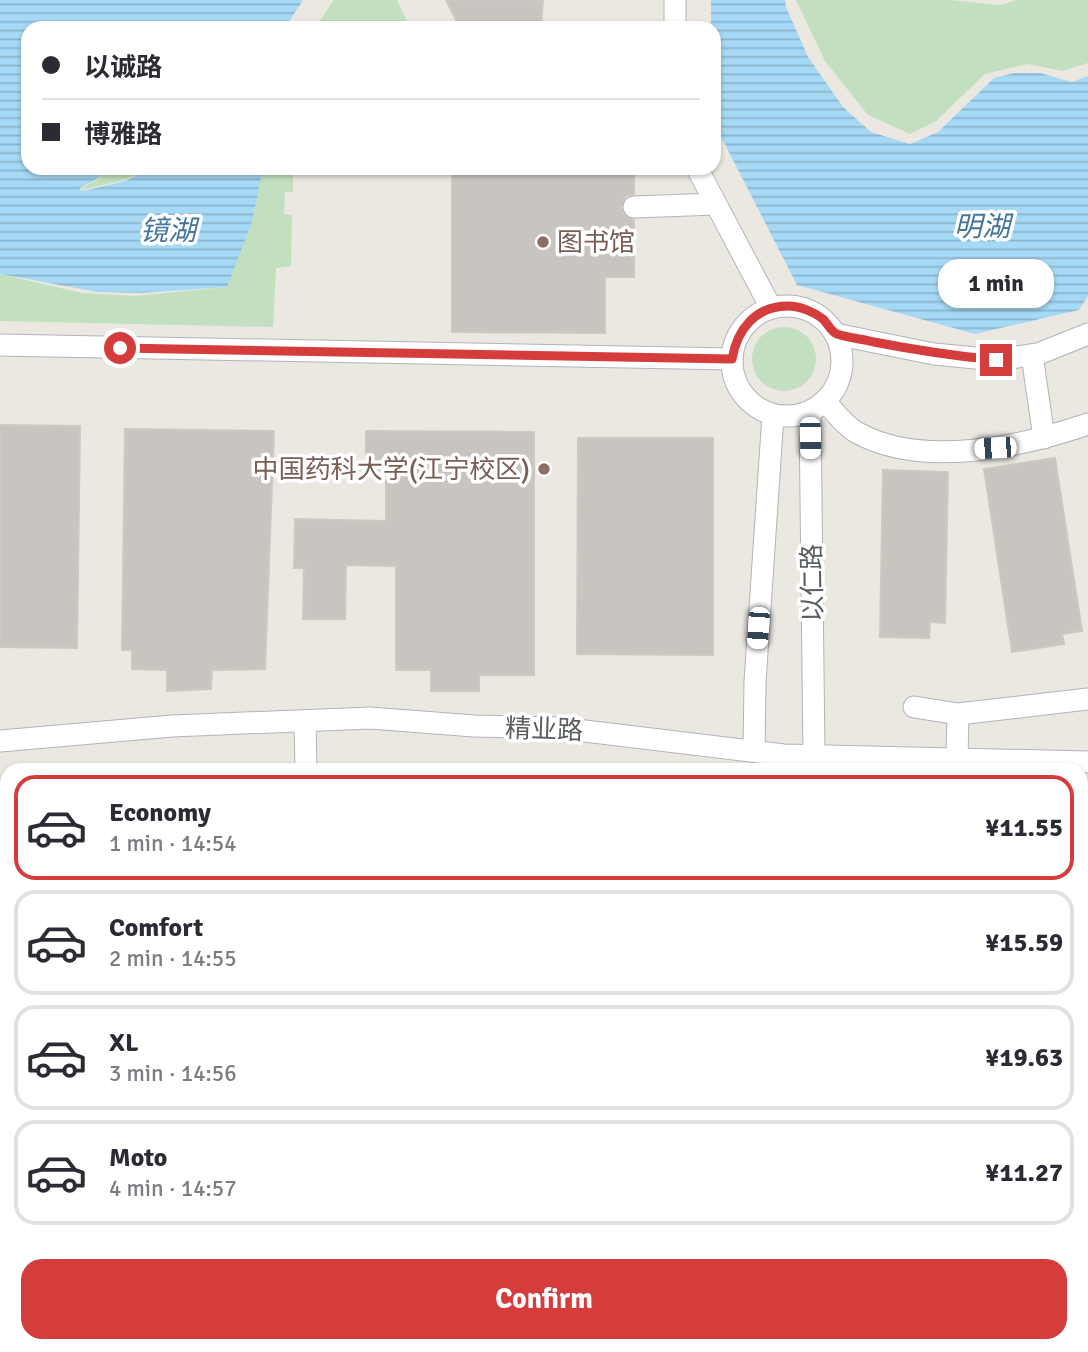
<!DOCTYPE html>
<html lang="en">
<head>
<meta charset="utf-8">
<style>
	body { margin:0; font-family:Signika,"Noto Sans SC",sans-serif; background:#f2f2f3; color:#2b2b33; height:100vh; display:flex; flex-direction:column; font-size:26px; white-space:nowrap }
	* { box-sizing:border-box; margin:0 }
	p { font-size:23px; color:#7c7c81 }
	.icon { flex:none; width:38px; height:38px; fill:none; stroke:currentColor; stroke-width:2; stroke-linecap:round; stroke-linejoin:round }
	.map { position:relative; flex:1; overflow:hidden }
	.sheet { position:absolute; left:0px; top:763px; width:1088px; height:590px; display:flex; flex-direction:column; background:#fff; border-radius:21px 21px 0 0; box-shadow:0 2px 5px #0004 }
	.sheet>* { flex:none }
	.guide { position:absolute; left:21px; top:21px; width:700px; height:154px; border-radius:21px; box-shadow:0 2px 5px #0004; display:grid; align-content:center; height:154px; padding:0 21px; background:#fff }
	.end { position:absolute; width:32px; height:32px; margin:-16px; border:9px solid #d53c3c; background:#fff; box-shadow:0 0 0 4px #fff }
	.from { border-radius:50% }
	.bubble { position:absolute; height:49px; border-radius:21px; background:#fff; box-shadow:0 2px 5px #0004; font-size:23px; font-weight:700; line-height:49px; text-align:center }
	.car { position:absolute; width:21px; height:42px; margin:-21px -10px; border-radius:9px; box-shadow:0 0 5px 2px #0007; background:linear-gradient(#fff 24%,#345 0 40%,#fff 0 76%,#345 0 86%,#fff 0) }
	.guide b { display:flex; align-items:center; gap:24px; height:66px; font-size:26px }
	.guide b+b { border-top:2px solid #e1e1e2 }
	.guide i { width:18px; height:18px; background:#2b2b33 }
	ul { padding:12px 0 0; list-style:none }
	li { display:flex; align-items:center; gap:21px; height:105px; margin:0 14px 10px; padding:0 7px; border:4px solid #e1e1e2; border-radius:21px }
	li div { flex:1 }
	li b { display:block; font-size:26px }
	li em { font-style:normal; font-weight:700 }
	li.current { border-color:#d53c3c }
	li>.icon { width:63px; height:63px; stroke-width:1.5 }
	.action { display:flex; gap:14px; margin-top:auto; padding:14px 21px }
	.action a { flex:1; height:80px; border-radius:21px; background:#d53c3c; color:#fff; font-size:28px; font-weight:700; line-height:80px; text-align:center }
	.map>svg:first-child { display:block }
	.green { fill:#c2e0bf }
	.water { fill:url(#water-rules) }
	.building { fill:#c8c5c0; stroke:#cec9c0; stroke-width:2 }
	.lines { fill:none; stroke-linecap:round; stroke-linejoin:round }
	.minor-casing { stroke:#b1b4b7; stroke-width:23 }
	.minor { stroke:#fff; stroke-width:21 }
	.route { stroke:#d53c3c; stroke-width:9 }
	.education-dot { fill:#8d6e63; stroke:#fff; stroke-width:2.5 }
	.labels { text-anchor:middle; stroke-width:7; stroke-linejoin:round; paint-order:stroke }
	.education-label { font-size:26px; fill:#785e54; stroke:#fff; text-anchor:start }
	.street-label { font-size:26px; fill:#595d60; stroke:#fff }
	.water-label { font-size:28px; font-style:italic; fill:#44769c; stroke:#fff }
</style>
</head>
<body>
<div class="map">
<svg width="1088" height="1352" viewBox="0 0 1088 1352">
	<defs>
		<pattern id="water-rules" width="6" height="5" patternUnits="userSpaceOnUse" patternTransform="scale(1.75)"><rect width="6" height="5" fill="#a6d9f5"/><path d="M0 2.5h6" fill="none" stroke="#8ab3ca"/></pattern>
	</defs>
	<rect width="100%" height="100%" fill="#ebe8e1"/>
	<g class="green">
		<polygon points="334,0 397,0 410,28 315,28"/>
		<polygon points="796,0 950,0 1000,5 1016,0 1088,0 1088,63 1062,71 1028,64 985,74 936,121 910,134 868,115 825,61"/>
		<polygon points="116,168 151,168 124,180 83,190 81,189"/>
		<polygon points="263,168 293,168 293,192 285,192 284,214 292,215 291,266 276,268 273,327 0,321 0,274 82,293 135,296 226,287 252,222"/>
		<circle cx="784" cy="359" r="32"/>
		<polygon points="1082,1236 1088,1254 1088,1352 910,1352 907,1346 1082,1346"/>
	</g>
	<g class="water">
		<polygon points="0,0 303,0 285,28 28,28 28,168 115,168 79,189 83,191 125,181 153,168 263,168 252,222 227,287 141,293 98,292 0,274"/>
		<polygon points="711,0 785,0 786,7 808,57 843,107 871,132 910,144 938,132 994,78 1014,73 1040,73 1072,82 1088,76 1088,296 1079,310 975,334 797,285 714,123 714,28 711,28"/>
		<polygon points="7,785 7,842 0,842 0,787"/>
		<polygon points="1082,842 1088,843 1088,895 1082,893"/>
	</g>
	<g class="building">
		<polygon points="446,0 543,0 541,28 460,28"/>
		<polygon points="452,168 634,168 634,194 626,196 621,207 623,214 634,220 634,277 605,277 605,333 452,332"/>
		<polygon points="0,425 80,426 77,648 0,647"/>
		<polygon points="125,429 274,431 265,669 212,670 211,689 167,691 167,670 132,669 132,650 122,650"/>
		<polygon points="366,431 534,432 534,675 479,675 479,691 431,691 431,670 396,670 396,566 346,565 345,619 303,619 304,568 294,568 295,519 386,521 386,470 366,470"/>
		<polygon points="578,438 713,438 713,655 577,654"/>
		<polygon points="1055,458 1082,631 1062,634 1064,644 1012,652 984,469"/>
		<polygon points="883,470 948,472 945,623 930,622 929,638 880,637"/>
	</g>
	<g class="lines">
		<g class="minor-casing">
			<g id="minor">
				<polyline points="675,28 675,0"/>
				<polyline points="697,168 771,308"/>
				<polyline points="634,207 716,204"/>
				<circle cx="787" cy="361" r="55"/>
				<polyline points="835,334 934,354 996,360 1038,354 1088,334"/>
				<polyline points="0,345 732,359"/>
				<polyline points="1032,355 1044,438"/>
				<path d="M 825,401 C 834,411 844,425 856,432 C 921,469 1021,447 1088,424"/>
				<polyline points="810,412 814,755"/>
				<polyline points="914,707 958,714 1088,699"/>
				<polyline points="305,721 306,770"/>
				<polyline points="0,741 172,726 370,718 474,726 560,728 784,755 1088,762"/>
				<polyline points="754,751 755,682 773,415"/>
				<polyline points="957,758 958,714"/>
				<polyline points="0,918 7,916"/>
				<polyline points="1082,958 1088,958"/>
				<polyline points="0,1052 7,1063"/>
				<polyline points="0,1148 7,1144"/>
				<polyline points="1082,1201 1088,1225"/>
				<polyline points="0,1334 7,1332"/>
				<polyline points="99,1346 103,1352"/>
				<polyline points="313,1346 335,1352 350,1346"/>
				<polyline points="574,1346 577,1352"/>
				<polyline points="703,1346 707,1352"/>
				<polyline points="891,1346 894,1352"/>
			</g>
		</g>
		<use href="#minor" class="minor"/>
	</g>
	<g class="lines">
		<path class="route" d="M 120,348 L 732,359 C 737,330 755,306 788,306 C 800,306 814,312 823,319 C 828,324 831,332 837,334 C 849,338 862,339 874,342 C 915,350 955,356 996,360"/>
	</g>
	<g class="education-dot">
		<circle cx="543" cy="242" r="7"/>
		<circle cx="544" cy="469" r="7"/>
	</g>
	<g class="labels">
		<g class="education-label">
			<text x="557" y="251">图书馆</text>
			<text x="530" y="478" text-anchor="end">中国药科大学(江宁校区)</text>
		</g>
		<g class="street-label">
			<text transform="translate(812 583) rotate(-91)" y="9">以仁路</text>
			<text transform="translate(544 729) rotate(2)" y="9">精业路</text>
		</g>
		<g class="water-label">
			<text x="982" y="236">明湖</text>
			<text x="168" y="240">镜湖</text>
		</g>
	</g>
</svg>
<i class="end from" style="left:120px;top:348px"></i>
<i class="end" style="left:996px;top:360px"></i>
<div class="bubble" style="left:938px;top:259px;width:116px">1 min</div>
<i class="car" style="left:810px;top:438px;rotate:179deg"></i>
<i class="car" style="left:995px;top:448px;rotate:267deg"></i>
<i class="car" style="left:758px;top:628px;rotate:184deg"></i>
<div class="guide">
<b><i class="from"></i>以诚路</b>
<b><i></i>博雅路</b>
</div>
<section class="sheet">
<ul>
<li class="current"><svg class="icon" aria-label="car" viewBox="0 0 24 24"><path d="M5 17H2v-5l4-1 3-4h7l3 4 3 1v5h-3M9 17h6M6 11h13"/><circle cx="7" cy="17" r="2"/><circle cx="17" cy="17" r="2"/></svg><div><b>Economy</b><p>1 min · 14:54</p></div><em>¥11.55</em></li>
<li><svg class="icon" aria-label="car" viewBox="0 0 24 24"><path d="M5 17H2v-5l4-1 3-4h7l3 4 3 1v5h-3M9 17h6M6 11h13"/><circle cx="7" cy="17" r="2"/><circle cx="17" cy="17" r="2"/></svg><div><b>Comfort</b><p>2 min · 14:55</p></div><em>¥15.59</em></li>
<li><svg class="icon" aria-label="car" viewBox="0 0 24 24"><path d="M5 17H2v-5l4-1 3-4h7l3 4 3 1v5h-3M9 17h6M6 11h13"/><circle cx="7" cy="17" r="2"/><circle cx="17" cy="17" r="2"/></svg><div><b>XL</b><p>3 min · 14:56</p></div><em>¥19.63</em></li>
<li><svg class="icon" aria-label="car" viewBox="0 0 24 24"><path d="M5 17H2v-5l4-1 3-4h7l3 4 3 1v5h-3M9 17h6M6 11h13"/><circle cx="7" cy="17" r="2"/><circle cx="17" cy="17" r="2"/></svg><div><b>Moto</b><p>4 min · 14:57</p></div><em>¥11.27</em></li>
</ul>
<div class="action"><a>Confirm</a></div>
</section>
</div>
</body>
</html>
